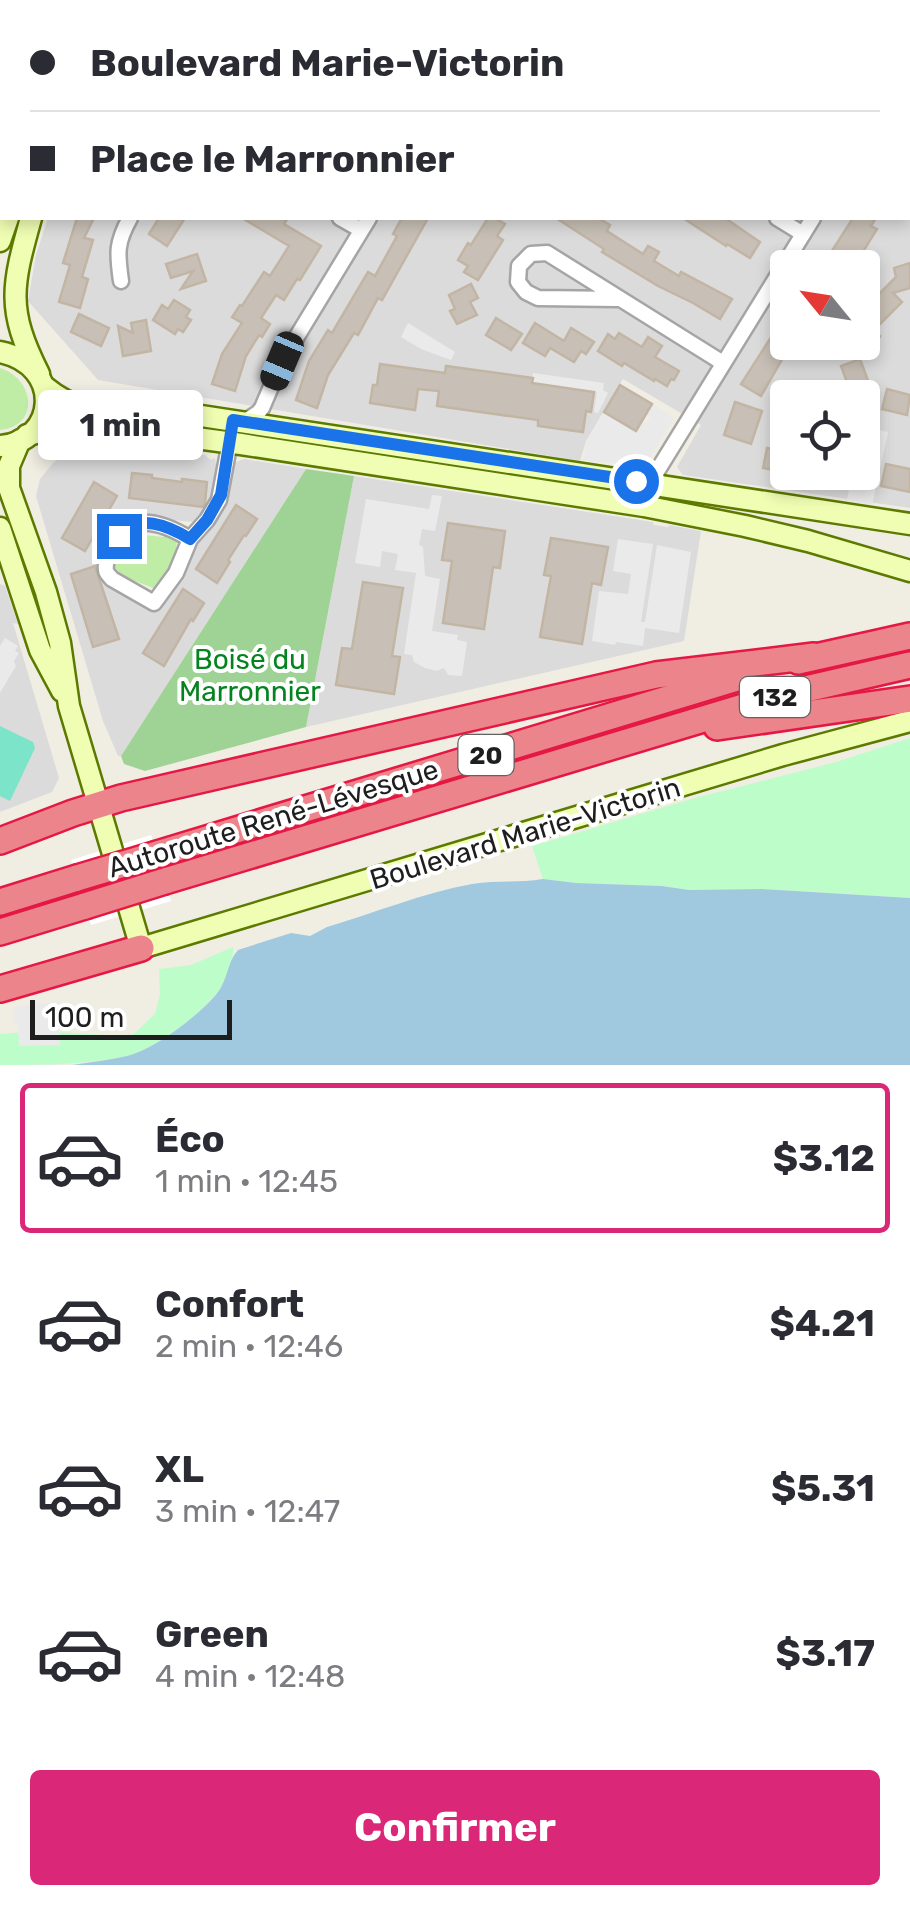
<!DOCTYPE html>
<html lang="fr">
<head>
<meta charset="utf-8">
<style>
	body { margin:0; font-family:Rubik,sans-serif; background:#f7f7f7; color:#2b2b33; height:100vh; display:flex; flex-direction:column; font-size:38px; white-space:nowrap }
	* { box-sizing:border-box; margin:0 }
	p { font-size:32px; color:#7c7c81 }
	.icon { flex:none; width:55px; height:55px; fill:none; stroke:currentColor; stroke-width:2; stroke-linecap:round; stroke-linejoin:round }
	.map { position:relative; height:1065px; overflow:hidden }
	.drawer { display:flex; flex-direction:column; background:#fff; flex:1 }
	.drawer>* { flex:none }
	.top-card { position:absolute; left:0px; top:0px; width:910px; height:220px; box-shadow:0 5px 15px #0003; display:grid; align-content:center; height:220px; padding:0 30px; background:#fff }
	.needle { width:65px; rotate:300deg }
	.tools { position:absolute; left:770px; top:250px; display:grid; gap:20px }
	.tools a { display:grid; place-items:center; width:110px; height:110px; border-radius:10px; background:#fff; box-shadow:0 5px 15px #0003; font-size:50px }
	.scale { position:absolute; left:30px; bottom:25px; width:202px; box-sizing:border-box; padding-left:10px; border:5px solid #1e1e1e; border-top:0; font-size:28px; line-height:35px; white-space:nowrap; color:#1e1e1e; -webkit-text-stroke:8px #fff; paint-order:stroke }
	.end { position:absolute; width:45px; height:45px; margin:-22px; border:12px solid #1a73e8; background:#fff; box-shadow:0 0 0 5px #fff }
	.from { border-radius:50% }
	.bubble { position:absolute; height:70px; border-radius:10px; background:#fff; box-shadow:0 5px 15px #0003; font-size:32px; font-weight:700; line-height:70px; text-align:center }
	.car { position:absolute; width:30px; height:60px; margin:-30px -15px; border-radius:12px; box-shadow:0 0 8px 2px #0007; background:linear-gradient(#222 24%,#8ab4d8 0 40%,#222 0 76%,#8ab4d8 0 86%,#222 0) }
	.top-card b { display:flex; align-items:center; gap:35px; height:95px; font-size:38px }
	.top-card b+b { border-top:2px solid #e1e1e2 }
	.top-card i { width:25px; height:25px; background:#2b2b33 }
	ul { padding:18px 0 0; list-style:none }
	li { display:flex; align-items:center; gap:30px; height:150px; margin:0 20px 15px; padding:0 10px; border:5px solid transparent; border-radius:10px }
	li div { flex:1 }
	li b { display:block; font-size:38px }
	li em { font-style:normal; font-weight:700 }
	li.current { border-color:#db2777 }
	li>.icon { width:90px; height:90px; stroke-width:1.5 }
	.cta { display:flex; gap:20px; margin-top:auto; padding:20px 30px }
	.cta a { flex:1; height:115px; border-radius:10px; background:#db2777; color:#fff; font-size:40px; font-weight:700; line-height:115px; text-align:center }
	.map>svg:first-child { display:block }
	.residential { fill:#dcdbdb; fill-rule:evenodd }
	.grass { fill:#bfeda5 }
	.forest { fill:#9fd295 }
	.park { fill:#bdfdca }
	.pitch { fill:#7ce4c9 }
	.parking { fill:#eaeaea }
	.water { fill:#a0c9e0 }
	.pier { fill:#fff }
	.building { fill:#c8c0b6; stroke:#c2b5a4; stroke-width:2.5 }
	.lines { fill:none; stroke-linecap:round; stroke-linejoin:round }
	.street-casing { stroke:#a5a5a5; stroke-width:19 }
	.secondary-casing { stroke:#5c7a00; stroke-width:25 }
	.highway-casing { stroke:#e51844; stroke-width:30 }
	.street { stroke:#fff; stroke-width:14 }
	.secondary { stroke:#f0feb3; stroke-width:20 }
	.highway { stroke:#ec858b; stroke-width:25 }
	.highway-bridge-casing { stroke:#e51844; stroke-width:30; stroke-linecap:butt }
	.highway-bridge { stroke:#ec858b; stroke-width:25 }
	.route { stroke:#1a73e8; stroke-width:12 }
	.labels { text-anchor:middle; stroke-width:8; stroke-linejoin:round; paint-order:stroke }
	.shield { fill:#fff; stroke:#626262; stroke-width:2.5 }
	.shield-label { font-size:25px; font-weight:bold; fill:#1e1e1e }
	.park-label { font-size:28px; fill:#04831f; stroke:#fff }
	.street-label { font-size:28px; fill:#1e1e1e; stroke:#fff }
</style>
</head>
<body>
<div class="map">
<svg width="910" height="1065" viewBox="0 0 910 1065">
	<rect width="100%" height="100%" fill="#f0ede3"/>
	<g class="residential">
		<polygon points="0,0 78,0 76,2 2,2 2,122 0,126"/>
		<path d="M 396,0 L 910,0 L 910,508 L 683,475 L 677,467 L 701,425 L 623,379 L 586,441 L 580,461 L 98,380 L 28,301 L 36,255 L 48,218 L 908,218 L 908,2 L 395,2 ZM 788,268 L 862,268 L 862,342 L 788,342 ZM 788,398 L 862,398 L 862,472 L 788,472 Z"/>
		<polygon points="89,442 116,443 205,455 211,460 215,458 216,464 219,465 208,508 201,518 194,522 126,516 119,523 104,549 99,565 100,573 111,586 153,612 175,585 186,566 192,546 226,498 234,463 244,459 306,469 121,756 118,756 103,721 36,496 40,479 53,463 73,448"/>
		<polygon points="354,476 653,522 654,525 668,527 669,525 701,531 684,641 306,727"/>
		<polygon points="0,584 5,586 18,624 13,623 59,778 52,792 0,812"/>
	</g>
	<g class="grass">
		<path d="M 0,368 C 35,379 40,426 0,430 Z"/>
		<path d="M 138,529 L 143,530 L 144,535 L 164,537 L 165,533 L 177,541 C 175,559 171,578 156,589 L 119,575 L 112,568 L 116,554 L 128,559 L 138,541 L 127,534 Z"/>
	</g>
	<polygon class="forest" points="306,469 354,476 306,727 145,771 124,764 121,756"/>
	<g class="park">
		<polygon points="161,0 396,0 395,2 160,2"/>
		<polygon points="910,738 910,898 762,889 689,890 662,886 576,883 543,879 532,846 695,798 836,762"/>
		<path d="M 233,947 C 234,959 227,980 219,990 C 203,1013 158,1046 132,1055 C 90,1065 43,1065 0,1065 L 0,1034 L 40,1031 L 120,1036 L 134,1034 L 155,1014 L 160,994 L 159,969 L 191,965 Z"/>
	</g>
	<polygon class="pitch" points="0,726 33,742 35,748 10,801 0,796"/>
	<g class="parking">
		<polygon points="408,323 455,352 451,360 421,349 401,337"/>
		<polygon points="533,373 604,383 603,390 608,393 598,413 594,412 597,392 532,383"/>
		<polygon points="652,404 674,418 644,467 583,460 587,441 604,412 636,431 642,421 646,423 650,417 647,414"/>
		<polygon points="863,426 888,432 872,505 847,499 853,473 862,472"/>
		<polygon points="432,495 442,496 435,531 422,529 419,545 423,547 425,576 440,579 432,631 458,635 457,640 467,642 462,676 448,675 444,668 437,671 425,668 414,662 412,655 404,654 416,573 395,570 398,554 382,551 380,567 355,563 366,499 429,509"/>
		<polygon points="618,539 653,544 641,622 645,622 657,545 691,552 679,633 645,628 643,646 616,642 615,645 592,641 599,591 628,594 631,574 613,571"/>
		<polygon points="5,638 18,646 15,651 19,653 14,661 16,666 0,693 0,646"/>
		<polygon points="59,1001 60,1045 19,1046 18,1024 14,1024 13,1007"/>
	</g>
	<path class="water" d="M 543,879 L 576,883 L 662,886 L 689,890 L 762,889 L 910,898 L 910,1065 L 72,1065 C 90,1062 109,1060 127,1056 C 154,1050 201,1014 218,992 C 228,979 227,962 238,950 L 291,933 L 310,936 L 327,927 C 374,913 423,893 472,884 C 496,880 519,883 543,879 Z"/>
	<polygon class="pier" points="151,835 171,901 91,925 71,860"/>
	<g class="building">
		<polygon points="77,218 94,218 84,238 93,240 82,277 88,279 80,308 59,302 70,265 63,263"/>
		<polygon points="159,218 185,218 167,246 149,234"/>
		<polygon points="242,218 288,218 284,224 321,246 300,280 297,279 284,300 276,295 261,318 270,324 262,337 259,335 246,356 235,391 212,384 222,354 242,323 232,317 240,305 242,306 264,272 270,276 289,246"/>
		<polygon points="402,218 428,218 382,300 378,298 358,335 354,333 328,375 317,408 296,400 309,361 328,330 332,333 368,272 375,276 397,236 393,234"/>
		<polygon points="488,218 495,218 505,224 497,236 503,240 478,280 464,272 468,266 458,260 468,243 471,245"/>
		<polygon points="556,218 598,218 610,225 607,231 643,254 648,246 659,252 654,261 679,276 681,272 732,299 720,319 693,303 658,286 602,252 604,249"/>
		<polygon points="683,218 725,218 760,242 750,258 727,244 726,246"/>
		<polygon points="853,218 876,218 871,226 877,229 861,255 855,251 845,268 821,268"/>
		<polygon points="197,254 206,281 181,289 193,271 171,278 166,264"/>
		<polygon points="910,263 910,288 893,293 902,302 873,331 880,336 871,352 862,346 862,311 896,277 894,268"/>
		<polygon points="471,284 478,298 470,302 477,315 457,324 450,311 455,309 449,295"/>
		<polygon points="174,300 190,310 186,317 191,320 183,332 178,329 175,334 153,320 162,305 168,309"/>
		<polygon points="788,311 788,342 792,342 761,396 741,384"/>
		<polygon points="79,314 109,328 101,346 71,332"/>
		<polygon points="496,318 522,334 511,350 486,335"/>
		<polygon points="146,320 151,351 123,356 118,326 133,333 131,323"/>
		<polygon points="535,323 564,341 571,328 594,342 586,354 581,351 574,362 550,348 545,356 523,343"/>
		<polygon points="619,333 642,347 648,337 662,346 655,357 679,371 674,380 671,379 667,386 655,379 654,381 624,363 622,366 598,351 608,334 615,339"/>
		<polygon points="860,359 870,386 851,393 841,366"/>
		<polygon points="380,364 445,373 446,366 533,378 532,383 594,392 591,412 586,411 583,432 538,426 538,420 437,406 439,391 418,389 415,410 370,403 373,385 377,385"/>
		<polygon points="620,385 652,404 636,431 604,412"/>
		<polygon points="887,389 910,395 907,415 882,409"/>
		<polygon points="735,402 762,411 751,444 724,435"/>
		<polygon points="767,448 788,452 788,473 763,468"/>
		<polygon points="886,464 910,469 910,492 881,486"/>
		<polygon points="132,473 152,475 152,478 182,482 182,479 207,482 205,503 203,507 129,498"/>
		<polygon points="94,482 117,496 85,551 62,538"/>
		<polygon points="236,505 257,519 246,536 244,535 228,560 230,562 217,583 196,569"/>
		<polygon points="448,523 505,531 500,568 493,567 484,629 443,623 452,561 442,560"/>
		<polygon points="551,538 608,547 601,585 592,583 582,644 540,637 551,576 544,575"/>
		<polygon points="95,566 119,639 93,647 71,574"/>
		<polygon points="363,582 403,588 392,656 400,657 394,694 336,685 342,648 352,649"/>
		<polygon points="183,589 204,603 193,621 191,619 164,666 143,653"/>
	</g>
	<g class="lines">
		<g class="street-casing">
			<g id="street">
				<polyline points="11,0 15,2"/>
				<polyline points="503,2 505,0"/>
				<polyline points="686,2 687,0"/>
				<polyline points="908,65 910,61"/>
				<polyline points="340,218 361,230"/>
				<polyline points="777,218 803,234"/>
				<path d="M 121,281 C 117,253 116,243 130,218"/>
				<polyline points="618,299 538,298 526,292 518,282 519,266 531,254 547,253 723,363"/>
				<polyline points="244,422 258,413 262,408 282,361 369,218"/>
				<polyline points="647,491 656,473 813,218"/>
				<path d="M 190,539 C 174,529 153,519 134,524 C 121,527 107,551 106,564 C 105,573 107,573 112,579 L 154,603 L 176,573 L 190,539 L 207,520 L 219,500 L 231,436"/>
			</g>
		</g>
		<g class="secondary-casing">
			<g id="secondary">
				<polyline points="133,2 135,0"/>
				<path d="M 31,218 C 12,286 6,309 39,374"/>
				<polyline points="0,241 8,218"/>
				<path d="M 0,352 C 64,365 58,442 0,446"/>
				<path d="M 45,387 C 88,422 112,406 162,410 L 910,524"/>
				<polyline points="27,435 69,426 99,425 241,444 533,489 644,506 745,526 808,541 910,571"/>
				<polyline points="20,440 9,466 9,488 46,592 60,643 69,706 141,948 783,755 910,721"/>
				<polyline points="0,528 40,650 62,691"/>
			</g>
		</g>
		<g class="highway-casing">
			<g id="highway">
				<polyline points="798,661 910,636"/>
				<polyline points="717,727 910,699"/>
				<polyline points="0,841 73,813 121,798 656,675 814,656"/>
				<polyline points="157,854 740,677"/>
				<polyline points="165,881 793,692 910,665"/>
				<polyline points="0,902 77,878"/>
				<polyline points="0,932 85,906"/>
				<polyline points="0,989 141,948"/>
			</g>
		</g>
		<use href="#street" class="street"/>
		<use href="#secondary" class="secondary"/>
		<use href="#highway" class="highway"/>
		<g class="highway-bridge-casing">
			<g id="highway-bridge">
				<polyline points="77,878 157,854"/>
				<polyline points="85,906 165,881"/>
			</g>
		</g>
		<use href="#highway-bridge" class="highway-bridge"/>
	</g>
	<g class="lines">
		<path class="route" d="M 119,536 C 136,512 169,526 190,539 L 207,520 L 221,495 L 233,420 L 636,481"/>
	</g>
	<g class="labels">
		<g class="shield">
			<rect x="740" y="677" width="70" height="40" rx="8"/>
			<rect x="458.5" y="735" width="55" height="40" rx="8"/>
		</g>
		<g class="shield-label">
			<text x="775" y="706">132</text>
			<text x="486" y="764">20</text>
		</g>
		<g class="park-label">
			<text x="250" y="669">Boisé du<tspan x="250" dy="32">Marronnier</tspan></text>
		</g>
		<g class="street-label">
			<text transform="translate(273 818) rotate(-17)" y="10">Autoroute René-Lévesque</text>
			<text transform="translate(525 833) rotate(-17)" y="10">Boulevard Marie-Victorin</text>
		</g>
	</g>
</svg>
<div class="tools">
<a><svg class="needle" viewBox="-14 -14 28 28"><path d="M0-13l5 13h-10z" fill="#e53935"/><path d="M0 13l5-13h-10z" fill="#7c7c81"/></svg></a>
<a><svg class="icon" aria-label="locate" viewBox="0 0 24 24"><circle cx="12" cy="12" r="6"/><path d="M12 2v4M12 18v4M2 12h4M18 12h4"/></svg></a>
</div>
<div class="scale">100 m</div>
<i class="end from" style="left:636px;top:481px"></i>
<i class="end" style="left:119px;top:536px"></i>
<div class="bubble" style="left:38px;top:390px;width:165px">1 min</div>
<i class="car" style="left:282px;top:361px;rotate:203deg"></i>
<div class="top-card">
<b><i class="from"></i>Boulevard Marie-Victorin</b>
<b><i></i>Place le Marronnier</b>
</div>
</div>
<section class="drawer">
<ul>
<li class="current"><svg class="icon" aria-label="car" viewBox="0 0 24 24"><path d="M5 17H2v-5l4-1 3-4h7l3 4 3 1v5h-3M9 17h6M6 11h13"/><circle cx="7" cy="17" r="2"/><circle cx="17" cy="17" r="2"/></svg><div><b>Éco</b><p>1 min · 12:45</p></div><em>$3.12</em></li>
<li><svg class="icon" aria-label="car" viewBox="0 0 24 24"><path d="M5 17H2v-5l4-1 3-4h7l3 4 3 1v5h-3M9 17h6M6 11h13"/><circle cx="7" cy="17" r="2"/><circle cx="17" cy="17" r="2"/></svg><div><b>Confort</b><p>2 min · 12:46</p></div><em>$4.21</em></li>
<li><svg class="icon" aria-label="car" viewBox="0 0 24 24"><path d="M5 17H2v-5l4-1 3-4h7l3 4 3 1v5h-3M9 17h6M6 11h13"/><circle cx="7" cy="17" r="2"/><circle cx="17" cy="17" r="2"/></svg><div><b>XL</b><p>3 min · 12:47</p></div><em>$5.31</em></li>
<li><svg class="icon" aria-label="car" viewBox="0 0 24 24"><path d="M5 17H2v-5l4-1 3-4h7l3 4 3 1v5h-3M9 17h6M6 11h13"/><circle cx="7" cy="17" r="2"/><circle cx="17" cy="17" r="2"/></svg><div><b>Green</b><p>4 min · 12:48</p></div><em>$3.17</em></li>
</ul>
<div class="cta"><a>Confirmer</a></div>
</section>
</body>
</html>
